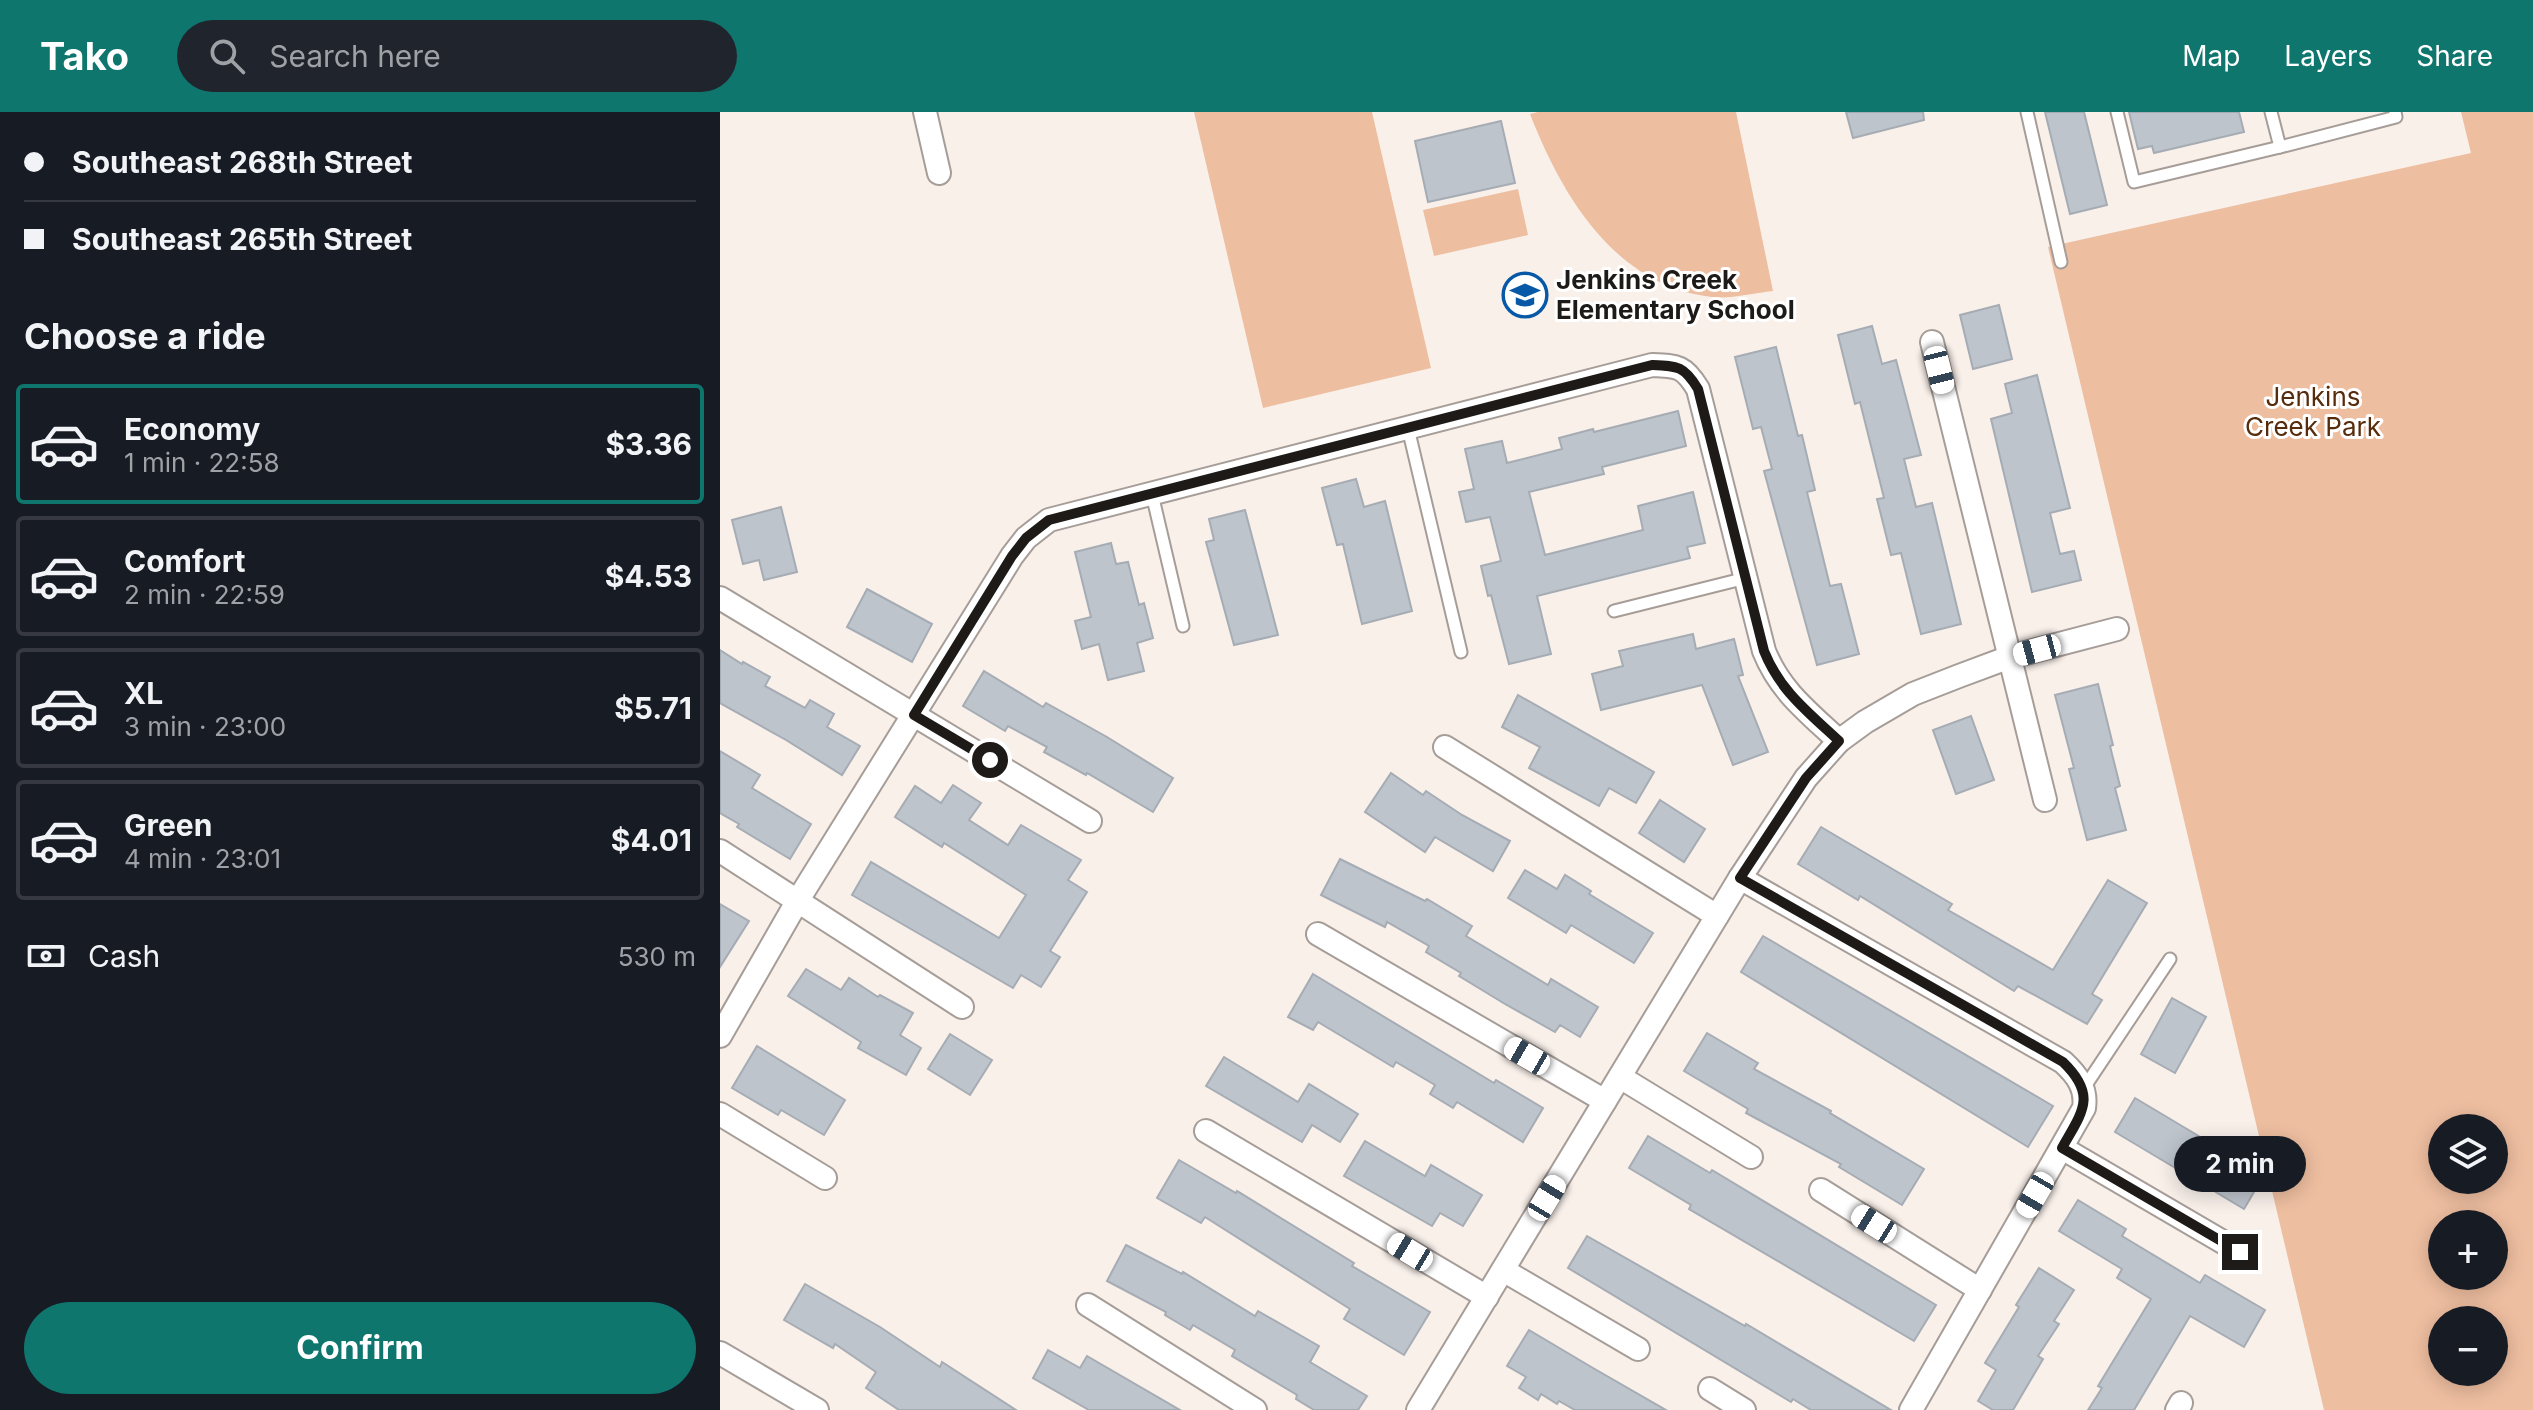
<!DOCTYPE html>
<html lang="en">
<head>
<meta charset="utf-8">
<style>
	body { margin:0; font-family:Inter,sans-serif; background:#20242c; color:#f1f3f6; height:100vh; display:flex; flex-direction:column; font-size:30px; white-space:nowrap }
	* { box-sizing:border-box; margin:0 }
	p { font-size:26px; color:#9ea1a6 }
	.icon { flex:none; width:44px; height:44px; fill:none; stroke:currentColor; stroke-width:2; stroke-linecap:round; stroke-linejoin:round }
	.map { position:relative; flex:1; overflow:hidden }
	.details { display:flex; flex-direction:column; background:#171b24; width:720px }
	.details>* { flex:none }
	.hud { display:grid; align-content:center; height:176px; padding:0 24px; background:#171b24 }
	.controls { position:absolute; left:1708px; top:1002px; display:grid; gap:16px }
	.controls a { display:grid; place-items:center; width:80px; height:80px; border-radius:50%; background:#171b24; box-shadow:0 4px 20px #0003; font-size:40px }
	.end { position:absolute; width:36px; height:36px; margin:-18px; border:10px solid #1d1a18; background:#fff; box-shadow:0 0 0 4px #fff }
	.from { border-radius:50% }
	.bubble { position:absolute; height:56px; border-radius:28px; background:#171b24; box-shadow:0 4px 20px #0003; font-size:26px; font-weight:700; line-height:56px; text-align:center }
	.car { position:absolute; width:24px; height:48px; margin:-24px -12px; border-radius:10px; box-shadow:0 0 6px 2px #0007; background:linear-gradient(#fff 24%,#345 0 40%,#fff 0 76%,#345 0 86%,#fff 0) }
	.hud b { display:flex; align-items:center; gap:28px; height:76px; font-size:30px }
	.hud b+b { border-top:2px solid #363941 }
	.hud i { width:20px; height:20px; background:#f1f3f6 }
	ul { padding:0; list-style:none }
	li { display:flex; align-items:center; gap:24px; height:120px; margin:0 16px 12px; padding:0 8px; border:4px solid #363941; border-radius:8px }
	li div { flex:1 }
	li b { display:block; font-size:30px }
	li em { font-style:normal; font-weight:700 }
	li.on { border-color:#0f766e }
	li>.icon { width:72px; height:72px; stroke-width:1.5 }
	h2 { padding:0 24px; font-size:36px; line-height:96px }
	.pay { display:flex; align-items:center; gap:20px; height:88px; padding:0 24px; font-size:30px }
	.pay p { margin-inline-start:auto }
	.button { display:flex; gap:16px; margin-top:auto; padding:16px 24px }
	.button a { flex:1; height:92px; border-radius:48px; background:#0f766e; color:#fff; font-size:32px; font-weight:700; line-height:92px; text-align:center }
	header { display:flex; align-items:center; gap:48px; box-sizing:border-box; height:112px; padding:0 40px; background:#0f766e; color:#fff }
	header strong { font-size:38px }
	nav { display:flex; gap:44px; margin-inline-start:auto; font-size:28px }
	.search { width:560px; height:72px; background:#20242c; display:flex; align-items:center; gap:20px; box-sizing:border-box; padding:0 28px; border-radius:44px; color:#9ea1a6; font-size:30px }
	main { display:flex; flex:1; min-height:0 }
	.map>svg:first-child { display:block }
	.green { fill:#eebea0; fill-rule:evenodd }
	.building { fill:#bec4cc; stroke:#a6acb4; stroke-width:2 }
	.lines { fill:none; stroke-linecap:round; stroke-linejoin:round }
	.service-casing { stroke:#a69d98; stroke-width:15 }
	.minor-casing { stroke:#a69d98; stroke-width:26 }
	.service { stroke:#fff; stroke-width:11 }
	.minor { stroke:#fff; stroke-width:22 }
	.route { stroke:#1d1a18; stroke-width:10 }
	.labels { text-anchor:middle; stroke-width:6; stroke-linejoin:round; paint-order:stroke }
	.poi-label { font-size:26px; font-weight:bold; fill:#1d1a18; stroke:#fff; text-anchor:start }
	.park-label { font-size:26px; fill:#562c0c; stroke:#fff }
</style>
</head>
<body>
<header>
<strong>Tako</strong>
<div class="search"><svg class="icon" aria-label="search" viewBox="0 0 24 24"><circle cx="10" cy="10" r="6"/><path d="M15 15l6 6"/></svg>Search here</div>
<nav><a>Map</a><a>Layers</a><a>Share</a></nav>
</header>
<main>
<section class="details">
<div class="hud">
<b><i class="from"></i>Southeast 268th Street</b>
<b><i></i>Southeast 265th Street</b>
</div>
<h2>Choose a ride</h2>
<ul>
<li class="on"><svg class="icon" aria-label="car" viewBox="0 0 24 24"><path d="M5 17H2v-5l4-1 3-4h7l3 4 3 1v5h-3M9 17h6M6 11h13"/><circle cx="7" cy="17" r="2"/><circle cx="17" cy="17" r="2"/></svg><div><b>Economy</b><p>1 min · 22:58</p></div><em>$3.36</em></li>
<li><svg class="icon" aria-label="car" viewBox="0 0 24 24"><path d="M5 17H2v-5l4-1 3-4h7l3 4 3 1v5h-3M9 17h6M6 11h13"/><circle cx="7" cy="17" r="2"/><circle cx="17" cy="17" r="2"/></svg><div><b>Comfort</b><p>2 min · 22:59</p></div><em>$4.53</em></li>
<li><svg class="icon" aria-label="car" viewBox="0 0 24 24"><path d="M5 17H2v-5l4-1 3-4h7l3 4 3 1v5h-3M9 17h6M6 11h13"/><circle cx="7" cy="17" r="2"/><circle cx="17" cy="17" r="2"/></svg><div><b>XL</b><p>3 min · 23:00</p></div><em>$5.71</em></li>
<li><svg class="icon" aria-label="car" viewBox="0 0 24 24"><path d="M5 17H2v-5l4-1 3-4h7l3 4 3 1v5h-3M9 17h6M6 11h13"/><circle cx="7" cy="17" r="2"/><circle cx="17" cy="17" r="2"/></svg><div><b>Green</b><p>4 min · 23:01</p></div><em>$4.01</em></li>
</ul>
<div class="pay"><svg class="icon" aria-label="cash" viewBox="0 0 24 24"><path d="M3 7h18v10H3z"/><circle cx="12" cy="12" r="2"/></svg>Cash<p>530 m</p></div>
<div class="button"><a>Confirm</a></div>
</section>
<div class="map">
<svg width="1813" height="1298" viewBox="0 0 1813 1298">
	<rect width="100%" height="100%" fill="#f9f0ea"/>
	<g class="green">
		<polygon points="474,0 652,0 711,256 543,296"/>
		<path d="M 818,0 L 1016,0 L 1053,179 C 1034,181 1011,187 992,185 C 895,174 842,84 810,2 Z"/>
		<path d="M 1741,0 L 1813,0 L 1813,1298 L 1604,1298 L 1328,135 L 1751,41 ZM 1722,1016 L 1774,1016 L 1774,1068 L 1722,1068 ZM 1722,1112 L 1774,1112 L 1774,1164 L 1722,1164 ZM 1722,1208 L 1774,1208 L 1774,1260 L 1722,1260 Z"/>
		<polygon points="798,77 808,123 714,144 703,98"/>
	</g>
	<g class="building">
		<polygon points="1126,0 1203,0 1204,8 1133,26"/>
		<polygon points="1325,0 1364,0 1387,93 1350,102"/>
		<polygon points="1409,0 1519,0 1524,20 1434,41 1432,34 1418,37"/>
		<polygon points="781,9 795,71 708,90 695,29"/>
		<polygon points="1279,193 1292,247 1253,257 1240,203"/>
		<polygon points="1152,214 1162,252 1176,248 1201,343 1184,347 1196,395 1212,391 1241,512 1201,522 1181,441 1171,443 1157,387 1164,386 1140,290 1135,292 1118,223"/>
		<polygon points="1056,235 1078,324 1082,323 1095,378 1087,380 1110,474 1121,472 1139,542 1097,553 1044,359 1052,357 1041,315 1033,317 1015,245"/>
		<polygon points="1317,263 1350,396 1330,401 1340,442 1354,439 1361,468 1312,480 1271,307 1292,301 1285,272"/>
		<polygon points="958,299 966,334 882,355 884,362 809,380 825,443 923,418 918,394 973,380 985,431 967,435 970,446 817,484 831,542 789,552 771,483 768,484 761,454 781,449 770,405 746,410 739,380 754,377 745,337 782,329 787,351 842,337 839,326 873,317 874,320"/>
		<polygon points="636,367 644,395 665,389 692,499 642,512 623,432 617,433 602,376"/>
		<polygon points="61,395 77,460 44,468 39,448 23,452 12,408"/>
		<polygon points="525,398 558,523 514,533 486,430 494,428 489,407"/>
		<polygon points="391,431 396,452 408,450 419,493 424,491 433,526 417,531 424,559 388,568 379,532 362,537 355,509 371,505 355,440"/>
		<polygon points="147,477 212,512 192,550 127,515"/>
		<polygon points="973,522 976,537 1014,527 1023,563 1018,564 1048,640 1013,653 982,573 881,598 872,562 903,554 899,539"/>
		<polygon points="0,538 22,552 23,550 50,565 45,574 85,596 90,588 114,602 107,615 140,634 122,663 66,628 0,591"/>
		<polygon points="264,559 323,595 326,591 387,625 453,666 433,700 367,661 366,663 324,640 327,635 288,614 285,619 243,594"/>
		<polygon points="1378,572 1393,633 1390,634 1400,674 1395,676 1406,718 1367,728 1349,657 1354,656 1335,583"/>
		<polygon points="798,583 934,660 916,691 889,676 879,694 809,656 820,635 782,615"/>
		<polygon points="1251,604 1274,668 1236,682 1213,618"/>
		<polygon points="0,639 40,663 32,676 91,712 70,747 17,715 19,712 0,701"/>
		<polygon points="671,661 703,683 706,679 742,703 790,729 773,759 715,725 705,740 645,700"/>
		<polygon points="233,673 261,691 249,708 288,733 301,713 361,748 348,768 367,780 330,839 340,845 321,875 301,863 293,876 132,783 151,750 279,826 306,783 224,731 222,735 175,705 195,674 221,691"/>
		<polygon points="940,688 985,717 964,750 919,721"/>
		<polygon points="1101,715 1232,792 1228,798 1333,858 1388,768 1427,791 1372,882 1382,888 1367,912 1298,874 1294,879 1140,784 1138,788 1078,752"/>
		<polygon points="620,747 705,789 707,787 752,814 746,824 828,873 831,867 878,895 860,925 840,913 835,920 785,892 739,864 741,861 706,840 709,834 667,810 665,815 601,783"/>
		<polygon points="805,758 837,777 845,763 871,779 869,782 933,821 914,851 851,813 846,821 788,786"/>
		<polygon points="0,792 29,809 0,855"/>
		<polygon points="1043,824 1333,994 1308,1035 1021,860"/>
		<polygon points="86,857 121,878 129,866 158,885 160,883 193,901 180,923 201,936 186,963 138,936 141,930 68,884"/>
		<polygon points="593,862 774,971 776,968 823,996 803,1030 737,990 733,996 710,982 715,973 676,950 673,955 598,910 593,918 568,905"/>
		<polygon points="1452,886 1486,905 1455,961 1421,942"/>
		<polygon points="987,921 1038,951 1034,957 1111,999 1110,1001 1204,1057 1182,1093 1119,1055 1121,1052 1026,1001 1028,997 964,959"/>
		<polygon points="230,922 272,948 250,983 208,957"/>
		<polygon points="37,934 125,988 104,1023 61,998 58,1003 12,976"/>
		<polygon points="504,945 578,990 589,972 638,1002 620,1030 592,1013 582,1030 486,974"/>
		<polygon points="1415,986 1544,1063 1524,1097 1395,1020"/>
		<polygon points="928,1024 990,1061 992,1058 1216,1193 1194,1229 969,1097 971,1093 909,1056"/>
		<polygon points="645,1029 705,1064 711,1053 762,1083 743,1114 720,1101 712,1114 624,1064"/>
		<polygon points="459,1048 516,1081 517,1079 634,1151 632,1154 710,1200 684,1243 624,1207 630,1197 485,1105 481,1111 437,1086"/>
		<polygon points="1358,1088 1406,1117 1402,1124 1480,1171 1485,1163 1545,1198 1524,1235 1470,1204 1414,1298 1368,1298 1382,1276 1378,1274 1431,1187 1397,1166 1402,1157 1339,1119"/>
		<polygon points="867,1124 1025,1214 1026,1212 1171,1298 1091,1298 1073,1287 1071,1290 848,1156"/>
		<polygon points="406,1133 462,1162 463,1160 535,1204 538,1199 599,1234 590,1250 647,1284 638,1298 594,1298 576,1287 577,1283 512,1244 515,1238 473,1213 470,1218 445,1203 446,1200 387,1169"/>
		<polygon points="1319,1156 1354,1178 1334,1209 1339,1212 1318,1244 1323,1247 1293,1298 1273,1298 1258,1289 1276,1258 1265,1251 1299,1195 1296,1193"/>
		<polygon points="85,1172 160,1215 220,1255 222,1250 296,1298 179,1298 146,1276 156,1260 115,1232 113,1236 64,1208"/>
		<polygon points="809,1218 873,1256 946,1298 855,1298 839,1289 837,1292 821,1282 818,1288 799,1276 806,1265 787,1254"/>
		<polygon points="328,1238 360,1256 367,1244 460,1298 369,1298 313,1266"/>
	</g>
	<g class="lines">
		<g class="service-casing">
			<g id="service">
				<polyline points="1307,0 1341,150"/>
				<polyline points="1397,0 1414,70 1560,35 1551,0"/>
				<polyline points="1560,35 1676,5 1675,0"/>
				<polyline points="688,316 741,540"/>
				<polyline points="432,382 463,514"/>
				<polyline points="894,499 1026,466"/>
				<polyline points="1364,976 1450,847"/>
			</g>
		</g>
		<g class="minor-casing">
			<g id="minor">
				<polyline points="205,0 219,61"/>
				<polyline points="1212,230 1325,688"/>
				<polyline points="0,486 370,709"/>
				<polyline points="725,635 997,804"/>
				<polyline points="0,739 242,895"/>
				<path d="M 1020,766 L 1343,950 C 1357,963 1367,976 1364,996 L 1191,1298"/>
				<polyline points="598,822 885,989"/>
				<path d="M 0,924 L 78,788 L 292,444 L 306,426 L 329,408 L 932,253 C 958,254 964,254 978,277 L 1044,539 C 1060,579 1088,600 1119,629"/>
				<polyline points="900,965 1031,1045"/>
				<polyline points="0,1002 105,1066"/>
				<polyline points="486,1019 767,1185"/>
				<polyline points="1342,1036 1520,1140"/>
				<polyline points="1101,1078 1260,1178"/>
				<polyline points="783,1158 918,1237"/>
				<polyline points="368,1193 535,1298"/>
				<polyline points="0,1241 97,1298"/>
				<polyline points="990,1277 1024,1298"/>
				<polyline points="698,1298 1020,766 1086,666 1119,629 1145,610 1193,582 1239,564 1290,545 1397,517"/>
				<polyline points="1457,1298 1461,1291"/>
			</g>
		</g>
		<use href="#service" class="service"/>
		<use href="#minor" class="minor"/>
	</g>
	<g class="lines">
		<path class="route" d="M 270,648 L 194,603 L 292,444 L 306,426 L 329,408 L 932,253 C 958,254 964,254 978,277 L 1044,539 C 1060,579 1088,600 1119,629 L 1086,666 L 1020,766 L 1343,950 C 1378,984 1362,1000 1342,1036 L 1520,1140"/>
	</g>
	<defs>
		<g id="school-ring" transform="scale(2.3)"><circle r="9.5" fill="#fff" stroke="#0759a7" stroke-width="1.5"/><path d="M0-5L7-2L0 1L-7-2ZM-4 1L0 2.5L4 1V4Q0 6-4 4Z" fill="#0759a7"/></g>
	</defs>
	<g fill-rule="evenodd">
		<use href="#school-ring" x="805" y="183"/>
	</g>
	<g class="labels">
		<g class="poi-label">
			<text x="836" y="177">Jenkins Creek<tspan x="836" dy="30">Elementary School</tspan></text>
		</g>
		<g class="park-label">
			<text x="1593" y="294">Jenkins<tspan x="1593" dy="30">Creek Park</tspan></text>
		</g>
	</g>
</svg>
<div class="controls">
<a><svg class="icon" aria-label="layers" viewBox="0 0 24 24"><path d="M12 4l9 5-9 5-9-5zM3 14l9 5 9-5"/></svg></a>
<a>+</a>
<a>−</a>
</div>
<i class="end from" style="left:270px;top:648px"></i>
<i class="end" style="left:1520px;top:1140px"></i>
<div class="bubble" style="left:1454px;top:1024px;width:132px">2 min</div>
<i class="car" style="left:1219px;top:258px;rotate:166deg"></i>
<i class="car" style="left:1317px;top:538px;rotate:255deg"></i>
<i class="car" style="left:807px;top:944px;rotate:300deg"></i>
<i class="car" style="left:1315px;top:1083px;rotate:210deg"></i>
<i class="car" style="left:827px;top:1086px;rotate:31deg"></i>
<i class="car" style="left:1154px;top:1112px;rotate:302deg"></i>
<i class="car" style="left:690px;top:1140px;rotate:301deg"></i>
</div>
</main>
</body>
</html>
